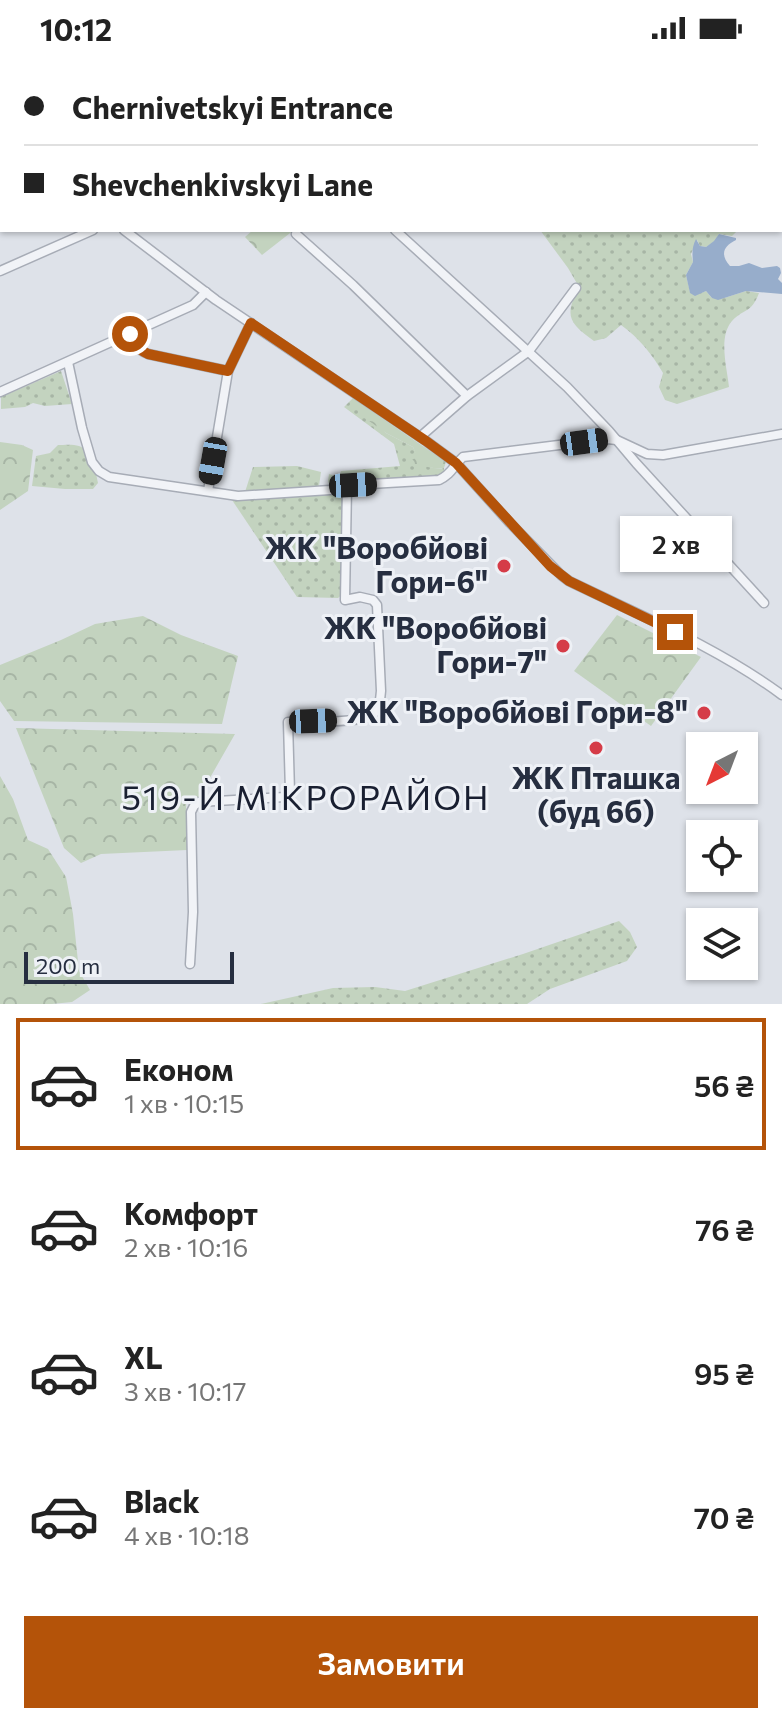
<!DOCTYPE html>
<html lang="uk">
<head>
<meta charset="utf-8">
<style>
	body { margin:0; font-family:Commissioner,sans-serif; background:#f6f6f6; color:#222; height:100vh; display:flex; flex-direction:column; font-size:30px; white-space:nowrap }
	* { box-sizing:border-box; margin:0 }
	p { font-size:26px; color:#767676 }
	.icon { flex:none; width:44px; height:44px; fill:none; stroke:currentColor; stroke-width:2; stroke-linecap:round; stroke-linejoin:round }
	.map { position:relative; height:948px; overflow:hidden }
	.drawer { display:flex; flex-direction:column; background:#fff; flex:1 }
	.drawer>* { flex:none }
	.banner { position:absolute; left:0px; top:0px; width:782px; height:176px; box-shadow:0 2px 6px #0004; display:grid; align-content:center; height:176px; padding:0 24px; background:#fff }
	.needle { width:52px; rotate:222deg }
	.tools { position:absolute; left:686px; top:676px; display:grid; gap:16px }
	.tools a { display:grid; place-items:center; width:72px; height:72px; border-radius:0px; background:#fff; box-shadow:0 2px 6px #0004; font-size:40px }
	.scale { position:absolute; left:24px; bottom:20px; width:210px; box-sizing:border-box; padding-left:8px; border:4px solid #262e40; border-top:0; font-size:22px; line-height:28px; white-space:nowrap; color:#262e40; -webkit-text-stroke:6px #eef1f6; paint-order:stroke }
	.end { position:absolute; width:36px; height:36px; margin:-18px; border:10px solid #b45309; background:#fff; box-shadow:0 0 0 4px #fff }
	.from { border-radius:50% }
	.bubble { position:absolute; height:56px; border-radius:0px; background:#fff; box-shadow:0 2px 6px #0004; font-size:26px; font-weight:600; line-height:56px; text-align:center }
	.car { position:absolute; width:24px; height:48px; margin:-24px -12px; border-radius:10px; box-shadow:0 0 6px 2px #0007; background:linear-gradient(#222 24%,#8ab4d8 0 40%,#222 0 76%,#8ab4d8 0 86%,#222 0) }
	.banner b { display:flex; align-items:center; gap:28px; height:76px; font-size:30px }
	.banner b+b { border-top:2px solid #e0e0e0 }
	.banner i { width:20px; height:20px; background:#222 }
	ul { padding:14px 0 0; list-style:none }
	li { display:flex; align-items:center; gap:24px; height:132px; margin:0 16px 12px; padding:0 8px; border:4px solid transparent; border-radius:0px }
	li div { flex:1 }
	li b { display:block; font-size:30px }
	li em { font-style:normal; font-weight:600 }
	li.on { border-color:#b45309 }
	li>.icon { width:72px; height:72px; stroke-width:1.5 }
	.cta { display:flex; gap:16px; margin-top:auto; padding:16px 24px }
	.cta a { flex:1; height:92px; border-radius:0px; background:#b45309; color:#fff; font-size:32px; font-weight:600; line-height:92px; text-align:center }
	.status { display:flex; justify-content:space-between; align-items:center; height:56px; padding:0 40px; background:#fff; direction:ltr }
	.status svg { height:22px; fill:currentColor }
	.map>svg:first-child { display:block }
	.grass { fill:url(#grass-dots) }
	.forest { fill:url(#forest-crowns) }
	.water { fill:#97adcb }
	.lines { fill:none; stroke-linecap:round; stroke-linejoin:round }
	.street-casing { stroke:#a7acb6; stroke-width:11 }
	.street { stroke:#f1f3f7; stroke-width:8 }
	.route { stroke:#b45309; stroke-width:10 }
	.poi-dot { fill:#d53c48; stroke:#eef1f6; stroke-width:3 }
	.labels { text-anchor:middle; stroke-width:6; stroke-linejoin:round; paint-order:stroke }
	.poi-label { font-size:30px; font-weight:bold; fill:#262e40; stroke:#eef1f6; text-anchor:end }
	.quarter-label { font-size:34px; letter-spacing:2px; fill:#191f31; stroke:#eef1f6 }
</style>
</head>
<body>
<div class="status"><b>10:12</b><svg viewBox="0 0 49 12"><path d="M0 12V9h3v3zM5 12V6h3v6zM10 12V3h3v9zM15 12V0h3v12zM26 1h20v11H26zM47 4h2v5h-2z"/></svg></div>
<div class="map">
<svg width="782" height="948" viewBox="0 0 782 948">
	<defs>
		<pattern id="grass-dots" width="8" height="8" patternUnits="userSpaceOnUse" patternTransform="scale(2)"><rect width="8" height="8" fill="#c3d3bf"/><path d="M2 2h.1M6 6h.1" fill="none" stroke="#a7b5a5" stroke-width="1.8" stroke-linecap="round"/></pattern>
		<pattern id="forest-crowns" width="20" height="18" patternUnits="userSpaceOnUse" patternTransform="scale(2)"><rect width="20" height="18" fill="#c3d3bf"/><path d="M2 6a3 3 0 1 1 6 0M12 15a3 3 0 1 1 6 0" fill="none" stroke="#a7b5a5"/></pattern>
	</defs>
	<rect width="100%" height="100%" fill="#dee2e9"/>
	<g class="grass">
		<path d="M 540,174 L 738,174 L 732,180 L 719,178 L 715,185 L 706,191 L 700,190 L 697,184 L 691,198 L 693,206 L 686,219 L 690,236 L 695,239 L 706,235 L 712,242 L 724,242 L 746,235 L 759,237 C 751,258 744,252 732,265 C 718,281 727,311 729,331 L 677,348 L 665,344 L 659,331 L 663,317 C 652,298 639,282 621,269 L 606,282 L 594,285 C 567,266 565,259 579,231 L 568,212 Z"/>
		<polygon points="61,315 72,348 45,350 33,347 25,351 1,353 1,341"/>
		<path d="M 353,342 L 363,349 L 359,352 L 386,377 L 413,391 C 419,405 428,415 444,412 L 444,418 L 441,421 L 329,428 L 328,425 L 329,418 L 339,421 L 341,415 L 400,410 L 394,388 L 344,351 Z"/>
		<path d="M 58,389 C 64,389 73,388 79,390 C 92,394 96,416 98,427 L 93,433 L 65,433 L 32,430 L 36,400 L 50,397 Z"/>
		<polygon points="297,410 321,416 319,430 245,436 253,411"/>
		<polygon points="345,433 343,538 338,542 297,541 230,441"/>
		<polygon points="619,865 630,876 637,891 627,905 550,933 527,948 261,948 333,932 375,931 405,935 523,898"/>
	</g>
	<g class="forest">
		<polygon points="253,174 294,174 262,199 245,181"/>
		<path d="M 363,349 L 446,406 L 444,412 C 433,414 428,409 414,411 L 410,405 L 417,401 L 413,391 L 386,377 L 358,357 L 359,351 Z"/>
		<polygon points="0,386 22,389 33,394 28,435 0,454"/>
		<polygon points="617,559 701,601 651,670 574,615"/>
		<polygon points="143,560 181,579 238,600 222,668 14,665 0,645 0,609 61,584 95,568"/>
		<polygon points="16,672 235,678 199,741 186,744 187,794 101,798 81,807 64,792"/>
		<polygon points="0,720 13,743 28,784 48,793 66,821 73,858 79,915 90,934 72,946 52,948 0,948"/>
	</g>
	<path class="water" d="M 719,178 L 736,182 L 736,184 C 723,190 720,199 730,210 L 739,210 L 749,207 L 762,212 L 777,210 L 780,212 L 781,217 L 778,223 L 782,227 L 782,238 L 746,235 L 718,244 L 712,242 L 706,235 L 695,240 L 690,237 L 686,219 L 693,206 C 692,197 692,191 696,183 L 700,190 L 706,191 L 714,185 Z"/>
	<g class="lines">
		<g class="street-casing">
			<g id="street">
				<polyline points="319,0 320,2"/>
				<polyline points="360,2 362,0"/>
				<polyline points="0,104 2,105"/>
				<path d="M 124,174 L 216,244 L 426,385 L 456,407 L 510,467 L 561,519 L 569,525 C 641,560 717,591 782,639"/>
				<polyline points="395,174 567,331 609,375 636,407 764,547"/>
				<polyline points="296,178 353,229 467,340"/>
				<polyline points="0,215 93,174"/>
				<path d="M 130,278 C 134,289 138,294 148,298 L 228,315"/>
				<path d="M 68,306 L 82,372 L 92,406 L 99,415 L 109,421 L 238,440 L 330,434 L 353,429 L 439,424 C 452,418 453,410 463,401 L 607,383 L 617,384 L 647,398 L 663,399 L 782,378"/>
				<polyline points="0,336 193,249 206,236"/>
				<polyline points="420,381 467,340 529,295 576,232"/>
				<polyline points="208,435 228,315 251,267"/>
				<path d="M 190,908 L 193,856 L 191,756 L 194,750 L 199,746 L 285,741 L 290,736 L 288,666 C 304,666 362,667 372,659 C 380,653 380,644 381,635 L 377,549 L 373,544 L 360,541 L 345,544 L 347,430"/>
			</g>
		</g>
		<use href="#street" class="street"/>
	</g>
	<g class="lines">
		<path class="route" d="M 130,278 C 134,289 138,293 148,298 L 228,315 L 251,267 L 426,385 L 456,407 L 550,510 L 569,525 L 675,576"/>
	</g>
	<g class="poi-dot">
		<circle cx="504" cy="510" r="8"/>
		<circle cx="563" cy="590" r="8"/>
		<circle cx="704" cy="657" r="8"/>
		<circle cx="596" cy="692" r="8"/>
	</g>
	<g class="labels">
		<g class="poi-label">
			<text x="488" y="503">ЖК "Воробйові<tspan x="488" dy="34">Гори-6"</tspan></text>
			<text x="547" y="583">ЖК "Воробйові<tspan x="547" dy="34">Гори-7"</tspan></text>
			<text x="688" y="667">ЖК "Воробйові Гори-8"</text>
			<text x="596" y="733" text-anchor="middle">ЖК Пташка<tspan x="596" dy="34">(буд 6б)</tspan></text>
		</g>
		<g class="quarter-label">
			<text x="306" y="754">519-Й МІКРОРАЙОН</text>
		</g>
	</g>
</svg>
<div class="tools">
<a><svg class="needle" viewBox="-14 -14 28 28"><path d="M0-13l5 13h-10z" fill="#e53935"/><path d="M0 13l5-13h-10z" fill="#767676"/></svg></a>
<a><svg class="icon" aria-label="locate" viewBox="0 0 24 24"><circle cx="12" cy="12" r="6"/><path d="M12 2v4M12 18v4M2 12h4M18 12h4"/></svg></a>
<a><svg class="icon" aria-label="layers" viewBox="0 0 24 24"><path d="M12 4l9 5-9 5-9-5zM3 14l9 5 9-5"/></svg></a>
</div>
<div class="scale">200 m</div>
<i class="end from" style="left:130px;top:278px"></i>
<i class="end" style="left:675px;top:576px"></i>
<div class="bubble" style="left:620px;top:460px;width:112px">2 хв</div>
<i class="car" style="left:584px;top:386px;rotate:82deg"></i>
<i class="car" style="left:213px;top:405px;rotate:190deg"></i>
<i class="car" style="left:353px;top:429px;rotate:87deg"></i>
<i class="car" style="left:313px;top:665px;rotate:88deg"></i>
<div class="banner">
<b><i class="from"></i>Chernivetskyi Entrance</b>
<b><i></i>Shevchenkivskyi Lane</b>
</div>
</div>
<section class="drawer">
<ul>
<li class="on"><svg class="icon" aria-label="car" viewBox="0 0 24 24"><path d="M5 17H2v-5l4-1 3-4h7l3 4 3 1v5h-3M9 17h6M6 11h13"/><circle cx="7" cy="17" r="2"/><circle cx="17" cy="17" r="2"/></svg><div><b>Економ</b><p>1 хв · 10:15</p></div><em>56 ₴</em></li>
<li><svg class="icon" aria-label="car" viewBox="0 0 24 24"><path d="M5 17H2v-5l4-1 3-4h7l3 4 3 1v5h-3M9 17h6M6 11h13"/><circle cx="7" cy="17" r="2"/><circle cx="17" cy="17" r="2"/></svg><div><b>Комфорт</b><p>2 хв · 10:16</p></div><em>76 ₴</em></li>
<li><svg class="icon" aria-label="car" viewBox="0 0 24 24"><path d="M5 17H2v-5l4-1 3-4h7l3 4 3 1v5h-3M9 17h6M6 11h13"/><circle cx="7" cy="17" r="2"/><circle cx="17" cy="17" r="2"/></svg><div><b>XL</b><p>3 хв · 10:17</p></div><em>95 ₴</em></li>
<li><svg class="icon" aria-label="car" viewBox="0 0 24 24"><path d="M5 17H2v-5l4-1 3-4h7l3 4 3 1v5h-3M9 17h6M6 11h13"/><circle cx="7" cy="17" r="2"/><circle cx="17" cy="17" r="2"/></svg><div><b>Black</b><p>4 хв · 10:18</p></div><em>70 ₴</em></li>
</ul>
<div class="cta"><a>Замовити</a></div>
</section>
</body>
</html>
